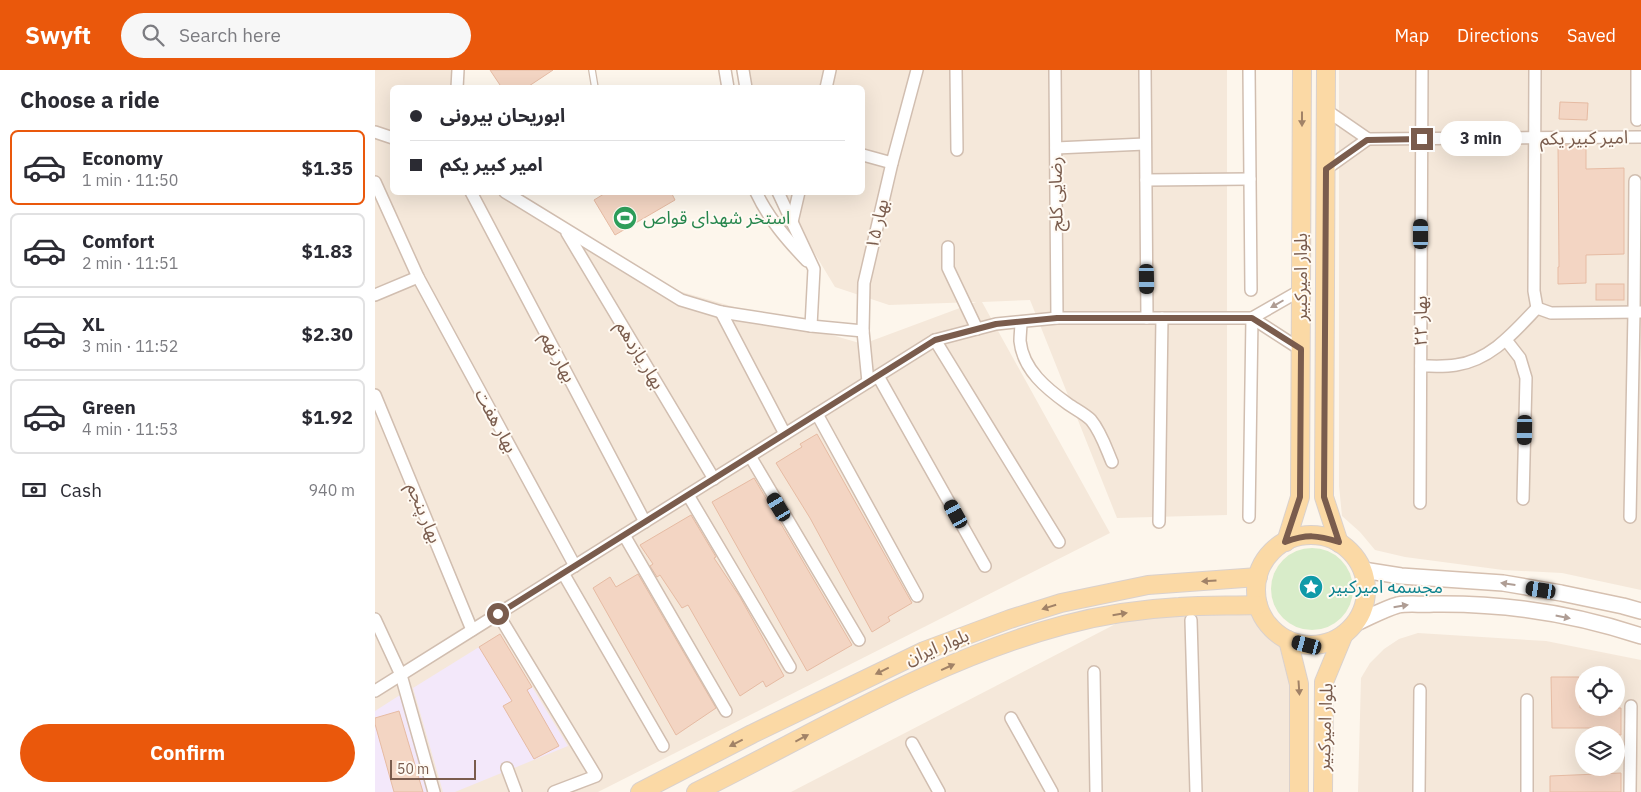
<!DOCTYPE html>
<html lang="en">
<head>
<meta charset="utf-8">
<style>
	body { margin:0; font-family:"IBM Plex Sans","Noto Sans Arabic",sans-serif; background:#f7f7f7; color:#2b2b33; height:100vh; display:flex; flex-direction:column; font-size:19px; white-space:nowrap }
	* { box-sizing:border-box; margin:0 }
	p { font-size:16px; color:#7c7c81 }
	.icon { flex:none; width:28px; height:28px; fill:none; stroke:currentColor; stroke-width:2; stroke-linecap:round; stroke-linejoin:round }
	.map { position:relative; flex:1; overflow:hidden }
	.details { display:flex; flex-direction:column; background:#fff; width:375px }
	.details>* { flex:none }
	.top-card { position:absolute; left:15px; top:15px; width:475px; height:110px; border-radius:8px; box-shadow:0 5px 20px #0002; display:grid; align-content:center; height:110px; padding:0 20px; background:#fff }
	.controls { position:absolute; left:1200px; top:596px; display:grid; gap:10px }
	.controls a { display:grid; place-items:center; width:50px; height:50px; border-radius:50%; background:#fff; box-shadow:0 5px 20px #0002; font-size:25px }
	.scale { position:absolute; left:15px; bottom:12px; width:86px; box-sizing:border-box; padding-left:5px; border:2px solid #7a5c4d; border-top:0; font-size:14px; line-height:18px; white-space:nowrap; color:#7a5c4d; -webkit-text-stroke:4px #fffaf3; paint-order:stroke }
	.end { position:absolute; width:22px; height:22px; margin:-11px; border:6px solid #7a5c4d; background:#fff; box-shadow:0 0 0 2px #fff }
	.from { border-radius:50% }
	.bubble { position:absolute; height:35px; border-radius:18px; background:#fff; box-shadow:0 5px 20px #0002; font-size:16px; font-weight:700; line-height:35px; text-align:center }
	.car { position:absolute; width:15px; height:30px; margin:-15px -8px; border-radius:6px; box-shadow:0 0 4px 1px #0007; background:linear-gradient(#222 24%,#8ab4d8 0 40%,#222 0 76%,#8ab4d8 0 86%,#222 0) }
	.top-card b { display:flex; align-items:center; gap:18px; height:48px; font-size:19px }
	.top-card b+b { border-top:1px solid #e1e1e2 }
	.top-card i { width:12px; height:12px; background:#2b2b33 }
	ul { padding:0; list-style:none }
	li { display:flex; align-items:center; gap:15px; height:75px; margin:0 10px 8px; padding:0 10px; border:2px solid #e1e1e2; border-radius:8px }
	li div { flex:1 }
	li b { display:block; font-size:19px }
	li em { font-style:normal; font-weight:700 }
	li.on { border-color:#ea580c }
	li>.icon { width:45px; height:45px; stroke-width:1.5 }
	h2 { padding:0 20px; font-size:22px; line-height:60px }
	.pay { display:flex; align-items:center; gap:12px; height:55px; padding:0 20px; font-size:19px }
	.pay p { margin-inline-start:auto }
	.action { display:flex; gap:10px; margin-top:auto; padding:10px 20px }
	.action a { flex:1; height:58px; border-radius:30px; background:#ea580c; color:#fff; font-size:20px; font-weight:700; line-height:58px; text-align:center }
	header { display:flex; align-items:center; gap:30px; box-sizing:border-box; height:70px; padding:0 25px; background:#ea580c; color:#fff }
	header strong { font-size:24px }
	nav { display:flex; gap:28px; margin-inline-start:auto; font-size:18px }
	.search { width:350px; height:45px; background:#f7f7f7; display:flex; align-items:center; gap:12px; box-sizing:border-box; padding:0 18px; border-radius:28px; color:#7c7c81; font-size:19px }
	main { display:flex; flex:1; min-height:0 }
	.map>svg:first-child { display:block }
	.residential { fill:#f5e8da; fill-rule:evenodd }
	.education { fill:#f3e8fa }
	.green { fill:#d8ecc9 }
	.building { fill:#f3d5c3; stroke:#e6bba3 }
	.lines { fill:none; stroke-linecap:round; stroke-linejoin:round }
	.lane-casing { stroke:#d1beb0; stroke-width:8 }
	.street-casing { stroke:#d1beb0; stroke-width:14 }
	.secondary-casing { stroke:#d6c0b0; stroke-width:18 }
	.primary-casing { stroke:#dad1cd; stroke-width:20 }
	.lane { stroke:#fff; stroke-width:5.5 }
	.street { stroke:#fff; stroke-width:11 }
	.secondary { stroke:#fff; stroke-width:15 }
	.primary { stroke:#fbd9a5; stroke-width:18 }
	.oneway { fill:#a18267 }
	.oneway2 { fill:#af9d94 }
	.route { stroke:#7a5c4d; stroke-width:6 }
	.labels { text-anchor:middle; stroke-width:4; stroke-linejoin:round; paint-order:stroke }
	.street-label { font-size:18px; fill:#7a5c4d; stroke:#fffaf3 }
	.leisure-label { font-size:18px; fill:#27864d; stroke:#fffaf3; text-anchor:start }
	.culture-label { font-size:18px; fill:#0d838f; stroke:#fffaf3; text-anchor:start }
</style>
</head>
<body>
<header>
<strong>Swyft</strong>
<div class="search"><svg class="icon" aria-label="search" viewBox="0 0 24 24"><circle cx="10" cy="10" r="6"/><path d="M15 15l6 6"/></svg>Search here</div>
<nav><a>Map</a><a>Directions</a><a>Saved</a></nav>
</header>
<main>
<section class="details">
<h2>Choose a ride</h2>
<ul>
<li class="on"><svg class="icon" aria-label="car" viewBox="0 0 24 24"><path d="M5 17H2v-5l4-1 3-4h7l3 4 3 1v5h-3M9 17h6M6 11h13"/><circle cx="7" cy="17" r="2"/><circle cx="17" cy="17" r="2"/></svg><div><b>Economy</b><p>1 min · 11:50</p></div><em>$1.35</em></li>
<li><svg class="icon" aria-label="car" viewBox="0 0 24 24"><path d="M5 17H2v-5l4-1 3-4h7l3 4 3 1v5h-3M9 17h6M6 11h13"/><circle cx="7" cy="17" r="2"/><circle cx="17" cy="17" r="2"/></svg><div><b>Comfort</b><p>2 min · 11:51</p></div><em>$1.83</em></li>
<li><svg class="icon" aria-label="car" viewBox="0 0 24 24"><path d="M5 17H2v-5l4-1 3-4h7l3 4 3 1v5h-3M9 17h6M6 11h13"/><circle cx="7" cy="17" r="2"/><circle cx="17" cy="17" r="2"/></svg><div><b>XL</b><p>3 min · 11:52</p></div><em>$2.30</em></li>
<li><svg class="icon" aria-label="car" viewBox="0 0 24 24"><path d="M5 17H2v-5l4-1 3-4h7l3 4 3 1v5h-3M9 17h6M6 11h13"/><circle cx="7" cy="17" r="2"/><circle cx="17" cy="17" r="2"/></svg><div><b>Green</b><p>4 min · 11:53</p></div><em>$1.92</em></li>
</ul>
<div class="pay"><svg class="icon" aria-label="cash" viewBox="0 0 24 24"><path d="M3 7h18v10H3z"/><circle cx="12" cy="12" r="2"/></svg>Cash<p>940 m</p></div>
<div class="action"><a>Confirm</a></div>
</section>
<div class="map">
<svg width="1266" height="722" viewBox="0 0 1266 722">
	<rect width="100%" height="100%" fill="#fdf6ec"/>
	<g class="residential">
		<polygon points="0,0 77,0 76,17 18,18 18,122 135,123 300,220 488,274 601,232 514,235 460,217 403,123 488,122 488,18 376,17 373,0 852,0 852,445 742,448 655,230 607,232 735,463 223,722 0,722"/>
		<polygon points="964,0 1266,0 1266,520 1187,503 1128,500 1030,487 1000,480 985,462 967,446 964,416"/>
		<polygon points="785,531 882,531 913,570 924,722 416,722"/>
		<path d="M 1043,563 L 1171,571 L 1266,590 L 1266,722 L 983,722 L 986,608 L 995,593 L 1009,579 L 1024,569 ZM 1209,605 L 1241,605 L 1241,638 L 1209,638 ZM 1209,665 L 1241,665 L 1241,698 L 1209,698 Z"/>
	</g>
	<g class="education">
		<polygon points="125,564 193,676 80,722 68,722 38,618"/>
		<polygon points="25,625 52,722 0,722 0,641"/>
	</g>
	<circle class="green" cx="937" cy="519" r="41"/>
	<g class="building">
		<polygon points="115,0 178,0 151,18 127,18"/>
		<polygon points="1185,32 1213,33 1212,50 1184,49"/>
		<polygon points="1183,75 1211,75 1211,99 1249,98 1249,184 1211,185 1211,213 1183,214 1183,197 1184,197"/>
		<polygon points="232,122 296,122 300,130 240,165 219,130"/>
		<rect x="1221" y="214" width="28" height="16"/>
		<polygon points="442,364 537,533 513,547 515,551 497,562 435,448 401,393 427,377 425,374"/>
		<polygon points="379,408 477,575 432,601 337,432"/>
		<polygon points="316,445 341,487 339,488 365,527 409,606 391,617 388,611 365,626 313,535 307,538 285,505 282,507 275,496 278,494 265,475"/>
		<polygon points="263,504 341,638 301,665 218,518 235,507 241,517"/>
		<polygon points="125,564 157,617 152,620 184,676 159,689 128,636 137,631 104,577"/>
		<polygon points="1176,607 1204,607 1205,638 1246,638 1246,665 1218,665 1218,658 1177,658"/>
		<polygon points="24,641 48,722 19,722 0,654 0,648"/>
		<polygon points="1246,703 1246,722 1175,722 1175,706"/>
	</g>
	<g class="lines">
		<g class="lane-casing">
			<polyline id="lane" points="217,0 220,18"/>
		</g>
		<g class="street-casing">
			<g id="street">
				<polyline points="350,0 353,18"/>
				<polyline points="368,0 371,18"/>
				<polyline points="581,0 582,80"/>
				<polyline points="680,0 682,248"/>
				<polyline points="770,0 772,248"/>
				<polyline points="874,0 876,220"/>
				<polyline points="1160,0 1159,221 1162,238"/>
				<polyline points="1262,0 1262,50"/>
				<polyline points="82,18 83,0"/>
				<polyline points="451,18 455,0"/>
				<polyline points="951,40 993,69"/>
				<polyline points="0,62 18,68"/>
				<polyline points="681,78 770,74"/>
				<polyline points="488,85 517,93"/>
				<polyline points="951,99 993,69 1266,67"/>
				<polyline points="771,110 875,109"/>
				<polyline points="0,112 43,207 200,496"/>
				<polyline points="96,122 270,452"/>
				<polyline points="130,122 306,230 346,242 436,256 488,261"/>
				<path d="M 381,122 C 393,148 412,170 432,191"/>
				<polyline points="403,122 439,199 436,256"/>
				<polyline points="417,152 424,122"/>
				<polyline points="192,163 339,409"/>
				<polyline points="573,177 573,198 602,259"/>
				<polyline points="0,225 43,207"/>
				<polyline points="1162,238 1176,243 1266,242"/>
				<polyline points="346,242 410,364"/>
				<polyline points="877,248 925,279"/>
				<path d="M 646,252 C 646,258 645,265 645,271 C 648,300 672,319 693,334 C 700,339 710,344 716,350 C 726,362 731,378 737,392"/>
				<polyline points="560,270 684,472"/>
				<polyline points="1131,270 1145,288 1151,308 1148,429"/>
				<path d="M 1046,296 C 1057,296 1070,297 1081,295 C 1116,290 1139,262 1162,238"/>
				<polyline points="503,306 610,496"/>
				<polyline points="493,312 488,261 489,213 517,93 542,0"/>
				<polyline points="0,325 97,560"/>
				<polyline points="442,344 542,526"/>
				<polyline points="375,386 484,570"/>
				<polyline points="313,425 415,597"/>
				<polyline points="1045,433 1047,0"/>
				<polyline points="874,447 877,248"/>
				<polyline points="1255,447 1259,242 1260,111"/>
				<polyline points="784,452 787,248"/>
				<polyline points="249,465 351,641"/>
				<polyline points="188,503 288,676"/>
				<polyline points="123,544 221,706 179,722"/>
				<polyline points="0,549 26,605 59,722"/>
				<polyline points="816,550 821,722"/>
				<polyline points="719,602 721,722"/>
				<polyline points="0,621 560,270 621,254 682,248 877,248 926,220"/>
				<polyline points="1152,630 1152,722"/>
				<polyline points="636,648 677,722"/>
				<polyline points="537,673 564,722"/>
				<polyline points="132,698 141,722"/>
				<polyline points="1044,722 1045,620"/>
				<polyline points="1255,722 1256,636"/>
			</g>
		</g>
		<g class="secondary-casing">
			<g id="secondary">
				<polyline points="988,500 1026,506 1128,513 1186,523 1248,536 1266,541"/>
				<path d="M 981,553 C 995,547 1009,539 1023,535 C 1034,533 1047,535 1058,534 C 1127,533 1200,544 1266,566"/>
			</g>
		</g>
		<g class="primary-casing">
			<g id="primary">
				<polyline points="951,0 949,427 964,473"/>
				<circle cx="936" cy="520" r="55"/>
				<polyline points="911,472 925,427 927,0"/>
				<polyline points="913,570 924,614 924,722"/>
				<polyline points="265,722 377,664 549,581 635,549 686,533 773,515 883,507"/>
				<path d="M 321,722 C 441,663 558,590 689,555 C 726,545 766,539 804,537 C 830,535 857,536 883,535"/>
				<polyline points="948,722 949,612 968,566"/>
			</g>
		</g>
		<use href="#lane" class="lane"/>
		<use href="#street" class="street"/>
		<use href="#secondary" class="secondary"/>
		<use href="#primary" class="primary"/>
	</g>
	<defs><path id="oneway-solid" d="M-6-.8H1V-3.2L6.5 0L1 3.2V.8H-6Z" transform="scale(1.25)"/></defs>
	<g class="oneway">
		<use href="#oneway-solid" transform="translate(927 49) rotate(90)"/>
		<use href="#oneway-solid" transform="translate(834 511) rotate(176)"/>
		<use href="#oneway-solid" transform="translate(674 537) rotate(163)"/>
		<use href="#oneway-solid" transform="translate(745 544) rotate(-9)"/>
		<use href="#oneway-solid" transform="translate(573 597) rotate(-24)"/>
		<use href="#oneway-solid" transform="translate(507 601) rotate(154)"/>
		<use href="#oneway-solid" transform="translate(924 618) rotate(86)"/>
		<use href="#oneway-solid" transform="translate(427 668) rotate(-28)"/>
		<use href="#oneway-solid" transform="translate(361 673) rotate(153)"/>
	</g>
	<g class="oneway2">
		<use href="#oneway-solid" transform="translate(902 234) rotate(150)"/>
		<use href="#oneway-solid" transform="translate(1133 514) rotate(-172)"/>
		<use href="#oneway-solid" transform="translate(1026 536) rotate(-9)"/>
		<use href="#oneway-solid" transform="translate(1188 547) rotate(11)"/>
	</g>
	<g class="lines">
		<path class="route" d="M 123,544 L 560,270 L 621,254 L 682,248 L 877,248 L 926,279 L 925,427 L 910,472 C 932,464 942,465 964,472 L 949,427 L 951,99 L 992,70 L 1047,69"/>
	</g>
	<defs>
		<g id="stadium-disc" transform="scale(1.25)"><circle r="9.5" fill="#2e9e5b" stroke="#fffaf3"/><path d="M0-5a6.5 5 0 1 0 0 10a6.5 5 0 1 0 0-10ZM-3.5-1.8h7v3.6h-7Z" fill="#fff"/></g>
		<g id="sight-disc" transform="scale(1.25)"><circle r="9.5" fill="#0f9aa8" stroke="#fffaf3"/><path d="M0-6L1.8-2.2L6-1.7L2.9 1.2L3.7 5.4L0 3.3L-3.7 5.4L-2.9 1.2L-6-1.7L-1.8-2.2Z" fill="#fff"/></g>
	</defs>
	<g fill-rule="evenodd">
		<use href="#stadium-disc" x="250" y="148"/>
		<use href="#sight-disc" x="936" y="517"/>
	</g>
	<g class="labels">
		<g class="street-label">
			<text transform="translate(1209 68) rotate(-1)" y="6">امیر کبیر یکم</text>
			<text transform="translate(681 124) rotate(-91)" y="6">رضایی کلج</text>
			<text transform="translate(502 154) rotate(-77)" y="6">بهار ۱۵</text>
			<text transform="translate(926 207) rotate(-90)" y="6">بلوار امیرکبیر</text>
			<text transform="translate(1046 251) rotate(-90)" y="6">بهار ۲۲</text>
			<text transform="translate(265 285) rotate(59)" y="6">بهار یازدهم</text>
			<text transform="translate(183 287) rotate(62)" y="6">بهار نهم</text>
			<text transform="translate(121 351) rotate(62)" y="6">بهار هفت</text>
			<text transform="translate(49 443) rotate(68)" y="6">بهار پنجم</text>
			<text transform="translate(562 577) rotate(-22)" y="6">بلوار ایران</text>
			<text transform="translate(950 657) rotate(-88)" y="6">بلوار امیرکبیر</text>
		</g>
		<g class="leisure-label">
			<text x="268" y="154">استخر شهدای قواص</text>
		</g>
		<g class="culture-label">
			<text x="954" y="523">مجسمه امیرکبیر</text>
		</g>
	</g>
</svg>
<div class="controls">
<a><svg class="icon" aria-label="locate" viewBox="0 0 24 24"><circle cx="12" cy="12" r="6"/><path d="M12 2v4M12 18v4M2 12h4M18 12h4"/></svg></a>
<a><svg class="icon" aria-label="layers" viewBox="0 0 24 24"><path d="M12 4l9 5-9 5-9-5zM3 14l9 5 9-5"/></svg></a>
</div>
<div class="scale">50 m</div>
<i class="end from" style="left:123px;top:544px"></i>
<i class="end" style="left:1047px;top:69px"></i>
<div class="bubble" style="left:1065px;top:51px;width:82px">3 min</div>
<i class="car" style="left:1046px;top:164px;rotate:0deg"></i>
<i class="car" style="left:772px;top:209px;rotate:179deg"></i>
<i class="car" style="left:1150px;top:360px;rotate:181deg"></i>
<i class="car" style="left:404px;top:437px;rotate:329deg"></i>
<i class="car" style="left:581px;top:444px;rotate:331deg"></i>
<i class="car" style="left:1166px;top:520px;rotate:279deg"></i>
<i class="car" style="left:932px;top:575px;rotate:285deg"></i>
<div class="top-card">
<b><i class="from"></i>ابوریحان بیرونی</b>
<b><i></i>امیر کبیر یکم</b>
</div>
</div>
</main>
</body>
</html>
